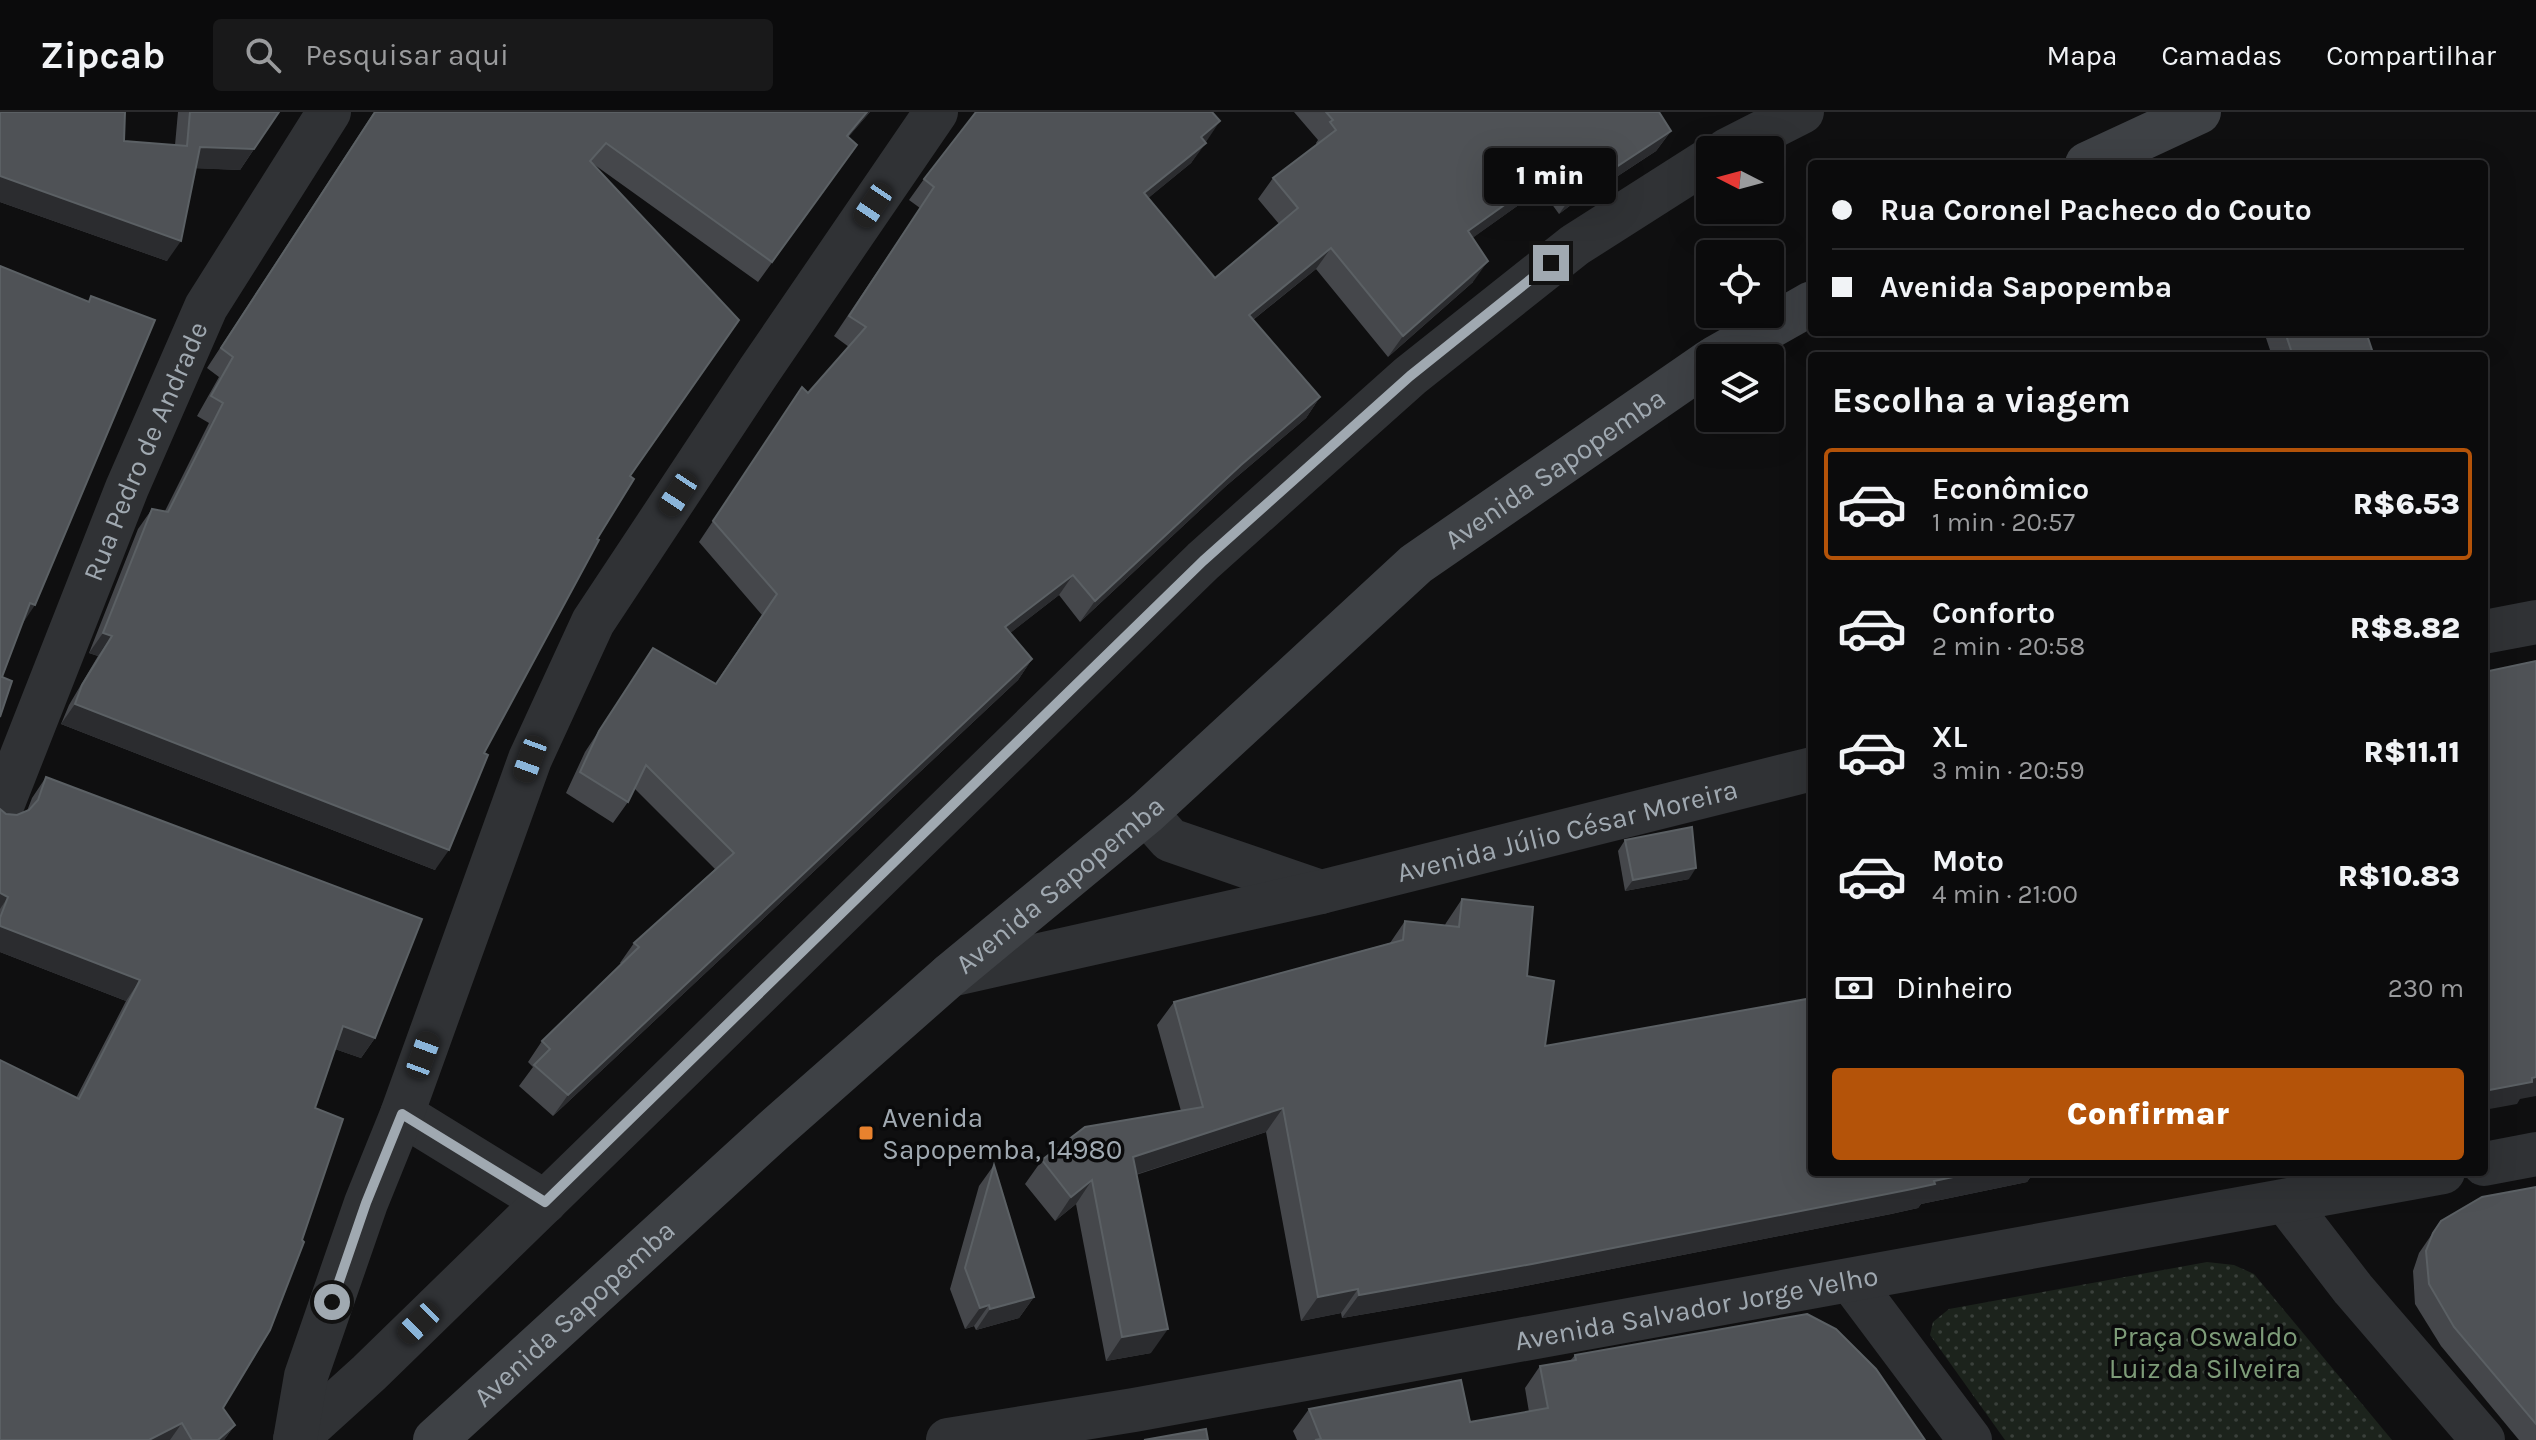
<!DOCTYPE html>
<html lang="pt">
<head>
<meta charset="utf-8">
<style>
	body { margin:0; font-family:Karla,sans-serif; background:#19191a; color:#f1f3f6; height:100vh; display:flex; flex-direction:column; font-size:30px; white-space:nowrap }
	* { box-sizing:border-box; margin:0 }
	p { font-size:26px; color:#9a9b9d }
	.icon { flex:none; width:44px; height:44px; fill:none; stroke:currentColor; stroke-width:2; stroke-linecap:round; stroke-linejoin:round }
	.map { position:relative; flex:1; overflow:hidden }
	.side { position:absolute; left:1808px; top:240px; width:680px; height:824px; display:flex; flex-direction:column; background:#0b0b0c; border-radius:8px; box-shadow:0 8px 32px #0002,0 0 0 2px #2b2b2d }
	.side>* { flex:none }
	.banner { position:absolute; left:1808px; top:48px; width:680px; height:176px; border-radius:8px; box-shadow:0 8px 32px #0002,0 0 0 2px #2b2b2d; display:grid; align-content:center; height:176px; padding:0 24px; background:#0b0b0c }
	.needle { width:52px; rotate:276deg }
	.tools { position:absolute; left:1696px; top:24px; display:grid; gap:16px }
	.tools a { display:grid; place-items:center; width:88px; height:88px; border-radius:8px; background:#0b0b0c; box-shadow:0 8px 32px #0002,0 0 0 2px #2b2b2d; font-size:40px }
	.end { position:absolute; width:36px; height:36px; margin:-18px; border:10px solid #a0a9b1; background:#111; box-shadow:0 0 0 4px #111 }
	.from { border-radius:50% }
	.bubble { position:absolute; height:56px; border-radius:8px; background:#0b0b0c; box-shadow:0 8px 32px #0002,0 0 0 2px #2b2b2d; font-size:26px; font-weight:800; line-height:56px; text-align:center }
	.car { position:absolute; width:24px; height:48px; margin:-24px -12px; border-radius:10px; box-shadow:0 0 6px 2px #0007; background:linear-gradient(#222 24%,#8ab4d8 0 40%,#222 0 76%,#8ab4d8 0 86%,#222 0) }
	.banner b { display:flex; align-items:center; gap:28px; height:76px; font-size:30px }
	.banner b+b { border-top:2px solid #2b2b2d }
	.banner i { width:20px; height:20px; background:#f1f3f6 }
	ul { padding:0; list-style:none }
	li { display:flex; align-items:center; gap:24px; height:112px; margin:0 16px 12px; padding:0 8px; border:4px solid transparent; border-radius:8px }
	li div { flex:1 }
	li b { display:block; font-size:30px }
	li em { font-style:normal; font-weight:800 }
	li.current { border-color:#b45309 }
	li>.icon { width:72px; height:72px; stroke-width:1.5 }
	h2 { padding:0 24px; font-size:36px; line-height:96px }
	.pay { display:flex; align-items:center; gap:20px; height:88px; padding:0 24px; font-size:30px }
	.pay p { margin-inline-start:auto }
	.action { display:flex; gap:16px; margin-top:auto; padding:16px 24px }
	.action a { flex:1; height:92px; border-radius:8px; background:#b45309; color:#fff; font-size:32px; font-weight:800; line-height:92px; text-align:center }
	header { display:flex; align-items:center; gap:48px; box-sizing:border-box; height:112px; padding:0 40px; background:#0b0b0c; border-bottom:2px solid #2b2b2d }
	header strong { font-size:38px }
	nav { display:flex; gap:44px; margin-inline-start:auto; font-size:28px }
	.search { width:560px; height:72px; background:#19191a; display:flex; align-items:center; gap:20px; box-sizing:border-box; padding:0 28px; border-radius:8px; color:#9a9b9d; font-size:30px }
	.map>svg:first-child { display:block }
	.park { fill:url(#park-dots) }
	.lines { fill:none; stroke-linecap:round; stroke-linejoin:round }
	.minor { stroke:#303235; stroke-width:44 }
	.secondary { stroke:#3e4145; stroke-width:44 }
	.wall { fill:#45474b }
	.shaded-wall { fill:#2b2c2f }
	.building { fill:#4f5256; stroke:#5b6064; stroke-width:2 }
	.route { stroke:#a0a9b1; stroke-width:10 }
	.poi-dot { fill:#e9822e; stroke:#0a0a0b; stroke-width:3 }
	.labels { text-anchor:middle; stroke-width:7; stroke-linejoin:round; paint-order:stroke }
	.street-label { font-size:28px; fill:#a0a9b1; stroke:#0a0a0b }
	.poi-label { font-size:28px; fill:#a0a9b1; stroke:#0a0a0b; text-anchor:start }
	.park-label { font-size:28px; fill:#7d9b78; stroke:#0a0a0b }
</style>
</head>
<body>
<header>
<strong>Zipcab</strong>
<div class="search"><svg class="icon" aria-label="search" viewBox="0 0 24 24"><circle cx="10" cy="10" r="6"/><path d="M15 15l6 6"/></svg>Pesquisar aqui</div>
<nav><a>Mapa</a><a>Camadas</a><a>Compartilhar</a></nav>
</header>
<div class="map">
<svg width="2536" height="1328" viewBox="0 0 2536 1328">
	<defs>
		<pattern id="park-dots" width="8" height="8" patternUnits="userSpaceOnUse" patternTransform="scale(2)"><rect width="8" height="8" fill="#1c231c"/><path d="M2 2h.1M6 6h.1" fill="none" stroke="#3a403b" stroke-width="1.8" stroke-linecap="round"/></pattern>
	</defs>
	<rect width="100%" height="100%" fill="#0f0f10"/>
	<polygon class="park" points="2207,1150 2234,1153 2254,1162 2392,1328 2005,1328 1930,1223 1933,1210 1949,1197"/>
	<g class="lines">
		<g class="minor">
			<polyline points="1727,38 1802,0"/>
			<polyline points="2484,520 2536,510"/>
			<path id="s1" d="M 0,699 L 127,376 L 206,195 L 329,0"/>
			<polyline points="1146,701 1170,728 1321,780"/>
			<path id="s2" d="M 950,863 L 1321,780 L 1812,657"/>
			<polyline points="402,1002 545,1090"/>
			<polyline points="2484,1052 2536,1042"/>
			<polyline points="2286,1090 2353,1177 2483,1328"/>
			<polyline points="1851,1169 1970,1328"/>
			<polyline points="295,1328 369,1261 1203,449 1410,264 1575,133 1710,47"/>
			<polyline points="295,1328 306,1264 366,1091 402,1002 530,647 593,510 759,259 936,0"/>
			<path id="s3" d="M 948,1328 L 1134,1298 L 2443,1060"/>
		</g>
		<g class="secondary">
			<polyline points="2087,52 2199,0"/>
			<polyline points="1715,246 1812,191"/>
			<path id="s4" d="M 435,1328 L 773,1019 L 950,863 L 1146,701 L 1416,452 L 1710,249"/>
		</g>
	</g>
	<g class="wall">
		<polygon points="0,0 124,29 175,33 178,0 279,0 240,58 196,56 167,149 0,90"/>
		<polygon points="374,0 870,0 848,25 857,33 758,170 592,51 630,364 484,641 435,758 61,612 69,593 98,544 89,541 138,417 152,397 165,399 209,311 197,304 219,265 207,256"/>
		<polygon points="1294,0 1659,0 1671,19 1656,39 1598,77 1596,74 1559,102 1541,77 1472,126 1473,170 1388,245 1316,157 1253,208 1320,285 1306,306 1226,374 1080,510 1059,483 1010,521 1032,547 1018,568 553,1004 519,974 533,955 528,950 542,929 621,852 620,851 634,831 715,757 634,676 628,690 613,711 566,681 585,640 653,536 715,572 762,503 699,430 802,275 808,281 849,235 834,224 920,96 909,88 924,67 1205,30 1191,51 1148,86 1215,166 1279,112 1258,87 1273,66 1317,33 1316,31 1318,28"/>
		<polygon points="2264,220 2366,220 2374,244 2272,244"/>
		<polygon points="46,665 375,926 361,946 335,937 315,996 223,1296 235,1313 224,1328 0,1328 76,986 126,889 0,840 0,697 6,702 17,703 27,699 32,686"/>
		<polygon points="1625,728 1689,767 1625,779 1618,739"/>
		<polygon points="1462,787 1527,864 1545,934 1812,1060 2034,1060 2027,1070 1921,1092 1918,1096 1891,1102 1515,1176 1342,1206 1341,1201 1301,1209 1266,1020 1136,1063 1151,1241 1106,1249 1076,1092 1055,1109 1025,1072 1042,1048 1181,999 1157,913 1174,890 1390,831 1405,809 1445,813 1446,811"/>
		<polygon points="994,1053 1034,1185 1019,1206 976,1218 974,1214 965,1217 950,1177 979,1074"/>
		<polygon points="2536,1075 2536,1328 2519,1328 2441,1234 2415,1192 2413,1159 2419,1141 2441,1109"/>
		<polygon points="1575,1243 1925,1328 1297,1328 1293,1319 1309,1297 1470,1310 1529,1300 1525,1276 1540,1254 1570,1249"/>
	</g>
	<g class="shaded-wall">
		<polygon points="867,0 870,0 833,43 847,24"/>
		<polygon points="1220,9 1206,30 1201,25"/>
		<polygon points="1671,19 1656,39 1598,77 1613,57"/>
		<polygon points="1206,31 1191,51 1129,102 1144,81"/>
		<polygon points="200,35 254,37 240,58 186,56"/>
		<polygon points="1611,54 1596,74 1559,102 1574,81"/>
		<polygon points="1556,56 1541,77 1453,140 1468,119"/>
		<polygon points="0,64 181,129 167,149 0,90"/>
		<polygon points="1331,136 1316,157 1234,223 1249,203"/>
		<polygon points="1488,149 1473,170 1388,245 1403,224"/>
		<polygon points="1320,285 1306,306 1226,374 1080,510 1095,489 1241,353"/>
		<polygon points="1073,463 1059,483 991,536 1005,515"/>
		<polygon points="30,491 35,493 21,514"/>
		<polygon points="103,521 112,524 98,544 89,541"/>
		<polygon points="1032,547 1018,568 553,1004 568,983"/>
		<polygon points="75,592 449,738 435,758 61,612"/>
		<polygon points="1696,756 1689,767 1625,779 1633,768"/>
		<polygon points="0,781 8,785 0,797"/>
		<polygon points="0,814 140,868 126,889 0,840"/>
		<polygon points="343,914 375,926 361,946 329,935"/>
		<polygon points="2536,965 2536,984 2520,987 2517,992 2484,998 2484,979"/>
		<polygon points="1283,996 1266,1020 1116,1069 1133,1045"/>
		<polygon points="1977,1060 2034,1060 2027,1070 1921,1092 1918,1096 1891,1102 1515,1176 1342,1206 1359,1183"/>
		<polygon points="1092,1068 1076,1092 1055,1109 1071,1085"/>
		<polygon points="1358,1177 1341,1201 1301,1209 1318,1185"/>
		<polygon points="1034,1185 1019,1206 976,1218 990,1197"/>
		<polygon points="989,1193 974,1214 965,1217 980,1196"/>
		<polygon points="1168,1217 1151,1241 1106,1249 1122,1225"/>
		<polygon points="182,1311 170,1328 149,1328"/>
		<polygon points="235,1313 224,1328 218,1328"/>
	</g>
	<g class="building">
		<polygon points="0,0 125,0 124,29 187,34 190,0 279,0 254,37 200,35 181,129 0,64"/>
		<polygon points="375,0 867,0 847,24 857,33 772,150 606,31 590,49 739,208 630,364 634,367 597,427 599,428 484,641 488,643 449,738 75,592 82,573 112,524 103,521 152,397 168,400 223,291 211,284 233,245 221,236"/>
		<polygon points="976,0 1212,0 1220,9 1201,25 1206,31 1144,81 1215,166 1298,96 1273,66 1336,18 1330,10 1333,8 1326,0 1659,0 1671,19 1613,57 1611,54 1574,81 1556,56 1468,119 1488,149 1403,224 1331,136 1249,203 1320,285 1241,353 1095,489 1073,463 1005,515 1032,547 568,983 534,953 550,937 542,929 639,835 634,831 734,741 646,653 628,690 580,660 599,619 653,536 716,572 777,482 713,409 802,275 808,281 866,215 849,204 934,75 924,67"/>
		<polygon points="0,154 89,190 91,184 155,208 35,493 30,491 2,565 12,569 0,605"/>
		<polygon points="2285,220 2366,220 2374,244 2293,244"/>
		<polygon points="2536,549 2536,965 2532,966 2532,970 2484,979 2484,560"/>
		<polygon points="46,665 422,807 375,926 343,914 315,996 343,1007 302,1128 304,1130 270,1218 223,1296 235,1313 218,1328 192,1328 182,1311 149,1328 0,1328 0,948 79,987 140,868 0,814 0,806 8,785 0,781 0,697 6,702 17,703 29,698 38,688"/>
		<polygon points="1692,715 1696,756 1633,768 1625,728"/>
		<polygon points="1462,787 1533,795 1527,864 1554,869 1545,934 1812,886 1812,1060 1977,1060 1934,1069 1935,1072 1907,1078 1532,1152 1359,1183 1358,1177 1318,1185 1283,996 1133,1045 1168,1217 1122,1225 1092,1068 1071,1085 1042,1048 1085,1015 1203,995 1174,890 1403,828 1405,809 1459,815"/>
		<polygon points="994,1053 1034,1185 990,1197 989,1193 980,1196 965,1156"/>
		<polygon points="2536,1075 2536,1312 2454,1215 2429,1172 2426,1139 2433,1121 2441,1109 2482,1085"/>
		<polygon points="1807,1202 1836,1217 1876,1257 1925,1328 1315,1328 1321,1327 1309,1297 1461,1268 1470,1310 1548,1296 1540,1254 1576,1248 1575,1243"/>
		<polygon points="1206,1317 1208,1328 1144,1328"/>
	</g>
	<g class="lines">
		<polyline class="route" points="332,1190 366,1091 402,1002 545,1090 1203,449 1410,264 1551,151"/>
	</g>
	<rect class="poi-dot" x="858" y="1013" width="16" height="16" rx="4"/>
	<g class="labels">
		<g class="street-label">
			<text dy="10" stroke="none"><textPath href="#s1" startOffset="388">Rua Pedro de Andrade</textPath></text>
			<text dy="10" stroke="none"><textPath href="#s4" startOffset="1484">Avenida Sapopemba</textPath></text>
			<text dy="10" stroke="none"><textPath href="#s2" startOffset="634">Avenida Júlio César Moreira</textPath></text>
			<text dy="10" stroke="none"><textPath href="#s4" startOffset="836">Avenida Sapopemba</textPath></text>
			<text dy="10" stroke="none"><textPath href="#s3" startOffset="760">Avenida Salvador Jorge Velho</textPath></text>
			<text dy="10" stroke="none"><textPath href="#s4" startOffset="188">Avenida Sapopemba</textPath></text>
		</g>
		<g class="poi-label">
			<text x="882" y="1015">Avenida<tspan x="882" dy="32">Sapopemba, 14980</tspan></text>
		</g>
		<g class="park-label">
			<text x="2205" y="1234">Praça Oswaldo<tspan x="2205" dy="32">Luiz da Silveira</tspan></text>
		</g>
	</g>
</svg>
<div class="tools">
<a><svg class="needle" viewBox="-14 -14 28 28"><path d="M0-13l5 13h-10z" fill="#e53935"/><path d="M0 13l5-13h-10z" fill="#9a9b9d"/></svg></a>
<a><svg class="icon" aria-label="locate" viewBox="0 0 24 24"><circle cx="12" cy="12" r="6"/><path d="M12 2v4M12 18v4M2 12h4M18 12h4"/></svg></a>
<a><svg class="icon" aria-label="layers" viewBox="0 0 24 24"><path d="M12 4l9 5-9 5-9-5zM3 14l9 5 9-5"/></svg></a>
</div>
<i class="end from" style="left:332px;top:1190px"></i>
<i class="end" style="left:1551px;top:151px"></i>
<div class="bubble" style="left:1484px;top:36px;width:132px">1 min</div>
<i class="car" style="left:873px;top:93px;rotate:214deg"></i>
<i class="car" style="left:678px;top:382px;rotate:213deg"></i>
<i class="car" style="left:530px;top:647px;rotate:200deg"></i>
<i class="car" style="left:423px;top:943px;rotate:20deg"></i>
<i class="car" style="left:419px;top:1211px;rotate:226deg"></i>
<div class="banner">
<b><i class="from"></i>Rua Coronel Pacheco do Couto</b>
<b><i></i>Avenida Sapopemba</b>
</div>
<section class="side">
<h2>Escolha a viagem</h2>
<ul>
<li class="current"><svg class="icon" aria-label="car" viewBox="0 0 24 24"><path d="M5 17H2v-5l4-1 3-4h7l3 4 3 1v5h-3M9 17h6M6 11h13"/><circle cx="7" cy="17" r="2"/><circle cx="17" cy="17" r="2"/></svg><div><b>Econômico</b><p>1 min · 20:57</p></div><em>R$6.53</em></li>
<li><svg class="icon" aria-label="car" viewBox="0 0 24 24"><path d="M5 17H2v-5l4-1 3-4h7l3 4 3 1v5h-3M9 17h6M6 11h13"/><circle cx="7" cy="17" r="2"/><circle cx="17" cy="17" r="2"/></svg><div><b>Conforto</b><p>2 min · 20:58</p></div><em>R$8.82</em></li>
<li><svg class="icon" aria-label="car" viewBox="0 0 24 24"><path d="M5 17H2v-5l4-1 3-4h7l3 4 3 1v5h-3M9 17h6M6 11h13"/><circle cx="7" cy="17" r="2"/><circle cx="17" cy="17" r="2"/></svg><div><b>XL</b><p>3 min · 20:59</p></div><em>R$11.11</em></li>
<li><svg class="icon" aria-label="car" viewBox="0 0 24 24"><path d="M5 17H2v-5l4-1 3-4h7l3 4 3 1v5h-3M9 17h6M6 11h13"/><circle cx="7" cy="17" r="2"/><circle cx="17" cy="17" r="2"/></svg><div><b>Moto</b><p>4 min · 21:00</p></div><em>R$10.83</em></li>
</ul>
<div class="pay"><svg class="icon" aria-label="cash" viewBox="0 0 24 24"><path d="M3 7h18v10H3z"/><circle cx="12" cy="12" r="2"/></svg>Dinheiro<p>230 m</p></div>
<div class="action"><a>Confirmar</a></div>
</section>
</div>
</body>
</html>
